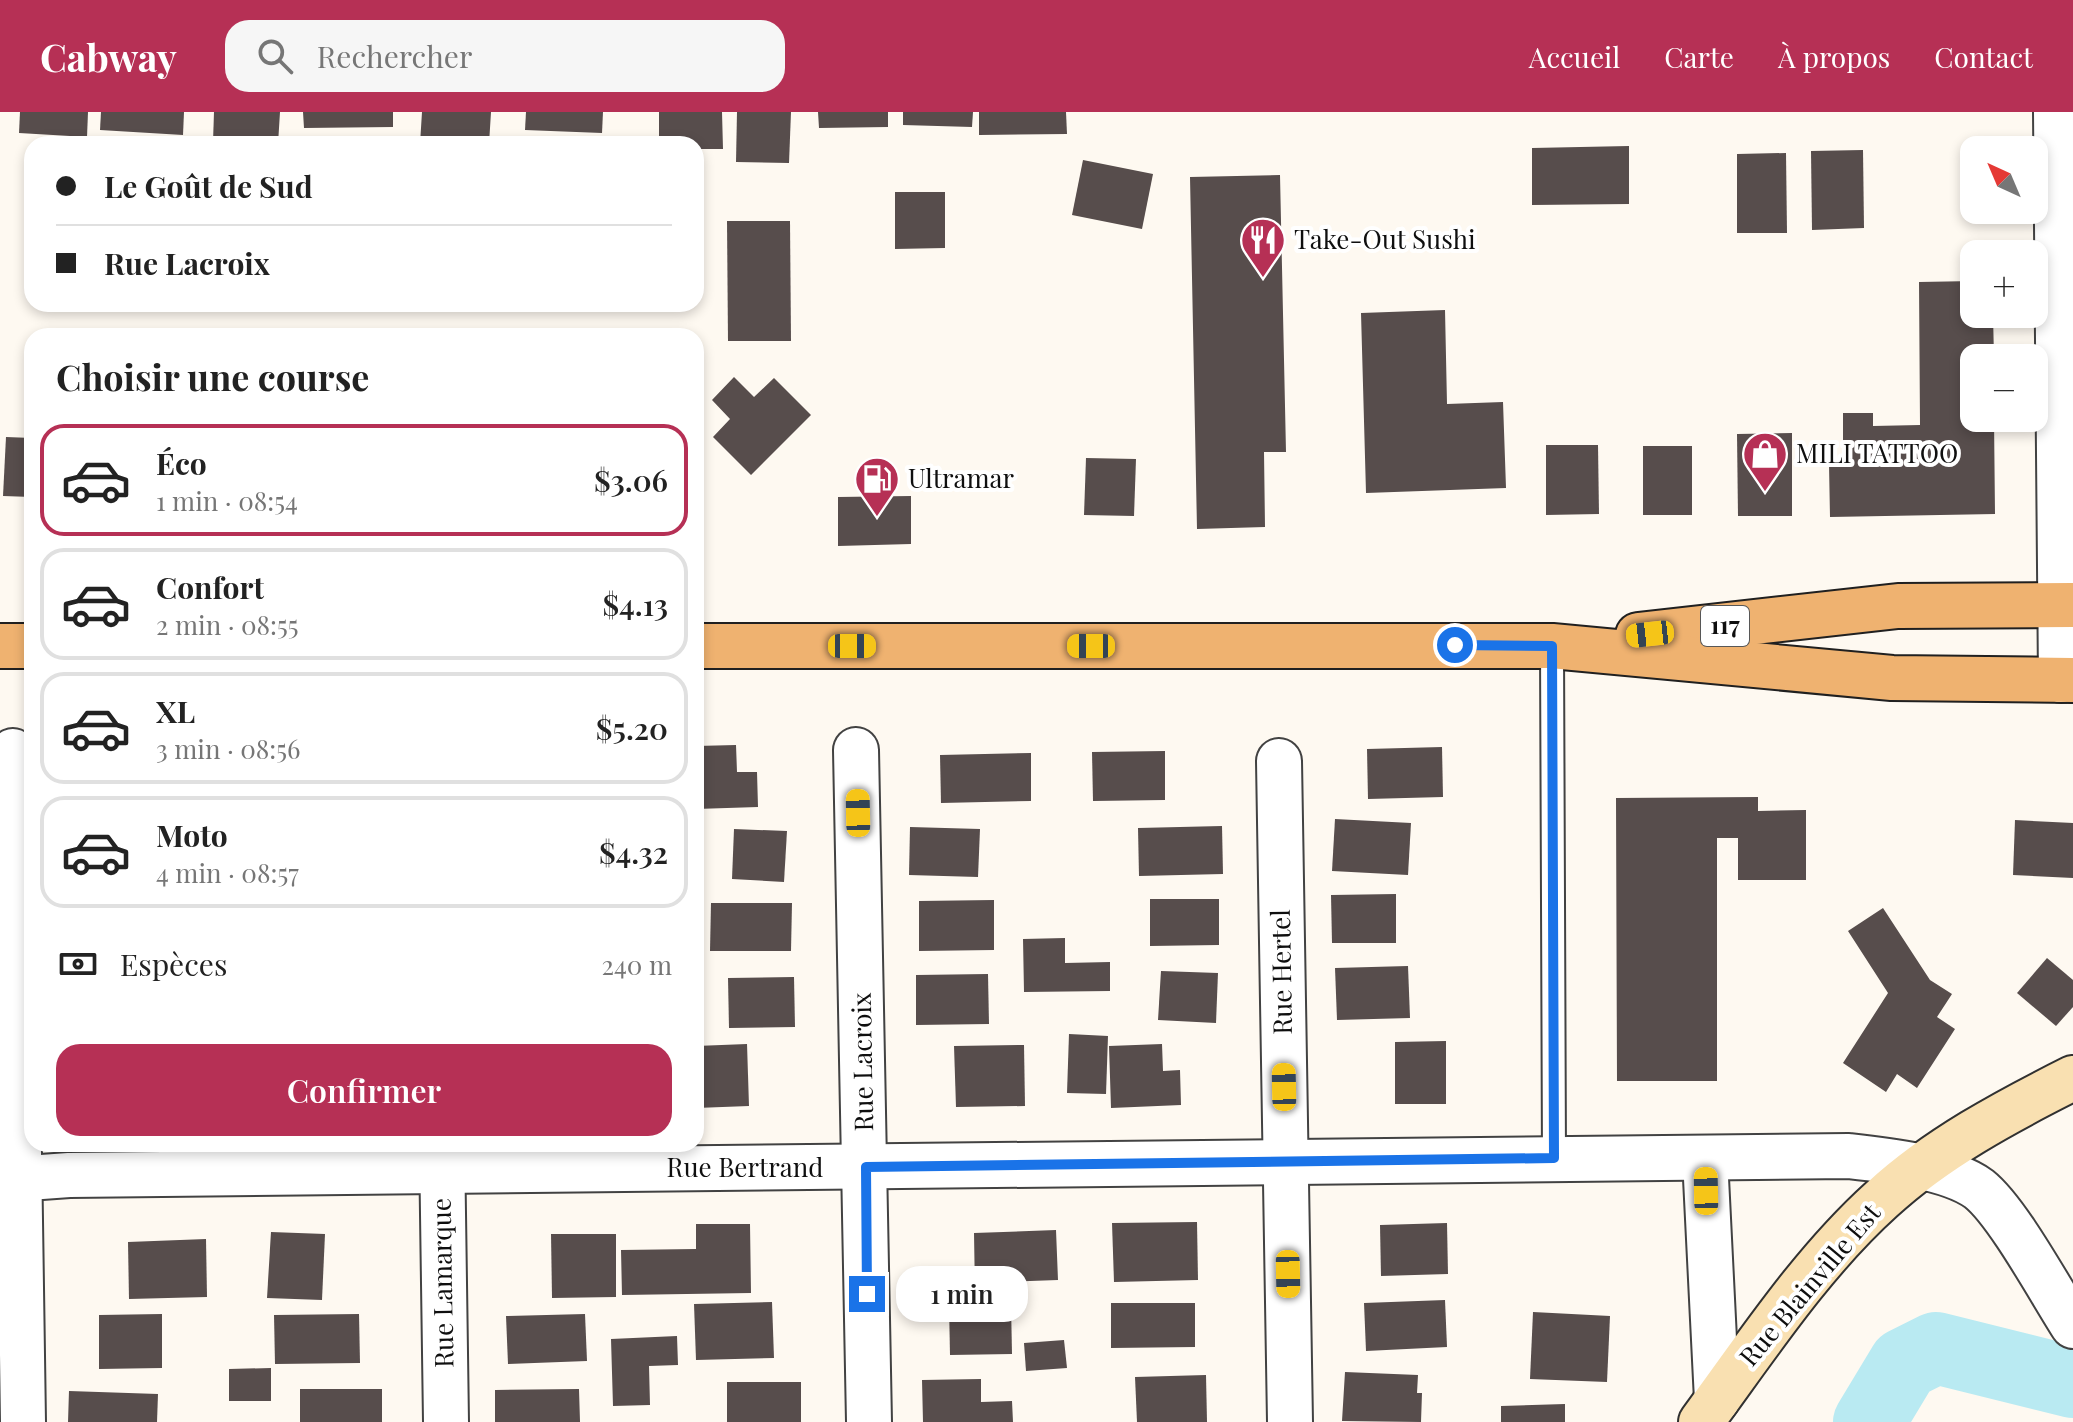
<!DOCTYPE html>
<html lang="fr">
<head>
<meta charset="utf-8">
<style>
	body { margin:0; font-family:"Playfair Display",serif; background:#f6f6f6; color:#222; height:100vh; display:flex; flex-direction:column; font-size:30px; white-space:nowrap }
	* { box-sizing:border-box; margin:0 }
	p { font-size:26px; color:#767676 }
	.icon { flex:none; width:44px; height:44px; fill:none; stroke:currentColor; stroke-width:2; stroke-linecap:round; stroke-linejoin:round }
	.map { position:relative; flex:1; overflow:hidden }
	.sheet { position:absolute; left:24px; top:216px; width:680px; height:824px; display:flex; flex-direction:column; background:#fff; border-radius:24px; box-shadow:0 4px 12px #0003 }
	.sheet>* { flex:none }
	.hud { position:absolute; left:24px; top:24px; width:680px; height:176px; border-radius:24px; box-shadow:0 4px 12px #0003; display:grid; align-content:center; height:176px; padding:0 32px; background:#fff }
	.needle { width:52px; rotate:316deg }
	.buttons { position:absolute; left:1960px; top:24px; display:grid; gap:16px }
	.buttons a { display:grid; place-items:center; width:88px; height:88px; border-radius:16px; background:#fff; box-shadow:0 4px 12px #0003; font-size:40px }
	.end { position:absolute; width:36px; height:36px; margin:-18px; border:10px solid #1a73e8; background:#fff; box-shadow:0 0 0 4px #fff }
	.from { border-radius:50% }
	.bubble { position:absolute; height:56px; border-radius:24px; background:#fff; box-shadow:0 4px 12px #0003; font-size:26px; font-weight:600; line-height:56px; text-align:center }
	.car { position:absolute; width:24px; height:48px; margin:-24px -12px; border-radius:10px; box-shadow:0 0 6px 2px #0007; background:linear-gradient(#f5c518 24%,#345 0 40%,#f5c518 0 76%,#345 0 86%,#f5c518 0) }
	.hud b { display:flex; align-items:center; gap:28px; height:76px; font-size:30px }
	.hud b+b { border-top:2px solid #e0e0e0 }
	.hud i { width:20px; height:20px; background:#222 }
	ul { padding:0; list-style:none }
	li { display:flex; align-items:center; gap:24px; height:112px; margin:0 16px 12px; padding:0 16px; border:4px solid #e0e0e0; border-radius:24px }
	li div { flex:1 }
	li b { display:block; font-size:30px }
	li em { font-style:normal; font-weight:600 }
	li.selected { border-color:#b63055 }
	li>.icon { width:72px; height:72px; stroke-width:1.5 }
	h2 { padding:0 32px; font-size:36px; line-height:96px }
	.pay { display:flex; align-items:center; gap:20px; height:88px; padding:0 32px; font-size:30px }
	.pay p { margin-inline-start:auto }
	.cta { display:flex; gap:16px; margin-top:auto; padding:16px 32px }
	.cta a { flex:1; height:92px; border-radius:24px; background:#b63055; color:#fff; font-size:32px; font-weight:600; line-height:92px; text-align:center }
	header { display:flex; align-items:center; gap:48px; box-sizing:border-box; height:112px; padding:0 40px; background:#b63055; color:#fff }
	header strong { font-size:38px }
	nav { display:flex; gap:44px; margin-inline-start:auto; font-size:28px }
	.search { width:560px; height:72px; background:#f6f6f6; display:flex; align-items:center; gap:20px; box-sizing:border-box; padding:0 28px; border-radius:24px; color:#767676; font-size:30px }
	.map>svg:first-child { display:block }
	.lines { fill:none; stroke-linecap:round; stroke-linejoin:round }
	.river { stroke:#b9eaf2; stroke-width:72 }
	.building { fill:#574d4c }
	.lane-casing { stroke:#424242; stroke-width:26 }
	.street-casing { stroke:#424242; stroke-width:48 }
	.secondary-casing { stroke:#313131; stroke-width:48 }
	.primary-casing { stroke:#202020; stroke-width:48 }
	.lane { stroke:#fff; stroke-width:22 }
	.street { stroke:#fff; stroke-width:44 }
	.secondary { stroke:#f9e0b1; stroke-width:44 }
	.primary { stroke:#efb270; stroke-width:44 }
	.route { stroke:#1a73e8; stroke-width:10 }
	.labels { text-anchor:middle; stroke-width:8; stroke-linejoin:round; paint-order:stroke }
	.shield { fill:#fff; stroke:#575757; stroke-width:2 }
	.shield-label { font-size:24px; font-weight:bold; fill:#0f0f0f }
	.poi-label { font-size:26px; fill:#0f0f0f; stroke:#fff; text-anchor:start }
	.street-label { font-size:26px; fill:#0f0f0f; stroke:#fff }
</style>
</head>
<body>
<header>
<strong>Cabway</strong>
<div class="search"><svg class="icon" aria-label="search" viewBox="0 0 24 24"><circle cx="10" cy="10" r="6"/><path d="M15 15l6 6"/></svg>Rechercher</div>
<nav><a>Accueil</a><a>Carte</a><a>À propos</a><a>Contact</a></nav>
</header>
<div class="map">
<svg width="2073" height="1310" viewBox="0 0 2073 1310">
	<rect width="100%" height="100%" fill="#fef9f1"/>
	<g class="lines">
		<polyline class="river" points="1869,1310 1904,1252 1936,1236 2073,1270"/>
	</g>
	<g class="building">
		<polygon points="20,0 88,0 87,25 19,21"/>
		<polygon points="101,0 184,0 183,23 100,18"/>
		<polygon points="214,0 280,0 278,32 213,30"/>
		<polygon points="303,0 393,0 393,15 304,16"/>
		<polygon points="422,0 491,0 489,32 420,32"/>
		<polygon points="526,0 603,0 602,21 525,18"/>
		<polygon points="659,0 722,0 723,37 696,37 696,32 659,32"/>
		<polygon points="737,0 791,0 789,51 736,50"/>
		<polygon points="818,0 888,0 888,15 819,16"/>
		<polygon points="903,0 973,0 972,15 903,13"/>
		<polygon points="979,0 1066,0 1067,22 979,23"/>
		<polygon points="1629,34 1629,92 1532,93 1532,36"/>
		<polygon points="1863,38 1864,116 1812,118 1811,39"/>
		<polygon points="1786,41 1787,121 1737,121 1737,42"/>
		<polygon points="1083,48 1153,62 1142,117 1072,103"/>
		<polygon points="1280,63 1286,340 1264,340 1265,415 1197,417 1190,65"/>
		<polygon points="895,80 945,80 945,136 895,137"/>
		<polygon points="727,109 790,109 791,229 728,229"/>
		<polygon points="1974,169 1974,202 1993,202 1994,246 1974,246 1974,306 1994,306 1995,402 1830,405 1829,352 1843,353 1843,301 1873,301 1873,314 1920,313 1919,170"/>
		<polygon points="1445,198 1447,292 1503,290 1506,376 1366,381 1361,201"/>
		<polygon points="734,265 754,285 774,266 811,303 751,363 713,325 730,307 712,288"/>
		<polygon points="1792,321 1792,404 1738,404 1737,322"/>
		<polygon points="6,325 32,326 32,385 3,384"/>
		<polygon points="1546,333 1598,333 1599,402 1546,403"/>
		<rect x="1643" y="334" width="49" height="69"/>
		<polygon points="1086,346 1136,347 1134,404 1084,403"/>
		<polygon points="911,384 911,432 838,434 838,385"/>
		<polygon points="736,633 737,660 757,660 758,695 696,697 696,634"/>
		<polygon points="1442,635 1443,685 1368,687 1367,637"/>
		<polygon points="1165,639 1165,688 1093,689 1092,640"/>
		<polygon points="1031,641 1031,689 941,691 940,643"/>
		<polygon points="1758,685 1758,699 1806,698 1806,768 1738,768 1738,726 1717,726 1717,969 1617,969 1616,686"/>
		<polygon points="1335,707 1411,711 1408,763 1332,759"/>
		<polygon points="2015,708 2073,711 2073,766 2013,763"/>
		<polygon points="1222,714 1223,762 1139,764 1138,716"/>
		<polygon points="910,715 980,717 978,765 909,763"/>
		<polygon points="734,717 787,719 784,770 732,767"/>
		<polygon points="1396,782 1396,831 1332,831 1331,783"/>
		<polygon points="1150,787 1219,787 1219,833 1150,834"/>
		<polygon points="994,788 994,838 919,839 919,789"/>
		<polygon points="711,791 792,791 791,839 710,839"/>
		<polygon points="1883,796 1930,868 1952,882 1937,905 1955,917 1917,976 1897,962 1886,980 1843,951 1888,881 1848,819"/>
		<polygon points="1065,826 1065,851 1110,850 1110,879 1024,880 1023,827"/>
		<polygon points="2047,846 2073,868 2073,895 2056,914 2017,881"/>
		<polygon points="1408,854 1410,906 1337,908 1335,856"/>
		<polygon points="1161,859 1218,861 1216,911 1158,908"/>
		<polygon points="988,862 989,912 916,913 916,863"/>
		<polygon points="794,865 795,915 729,916 728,866"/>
		<polygon points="1069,922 1108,924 1106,982 1067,981"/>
		<polygon points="1446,929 1446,992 1395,992 1395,930"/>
		<polygon points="747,932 749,994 696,996 696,934"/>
		<polygon points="1162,932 1163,959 1180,958 1181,993 1111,996 1109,934"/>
		<polygon points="1024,933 1025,994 956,995 954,934"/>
		<polygon points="1197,1110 1198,1168 1114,1170 1112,1111"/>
		<polygon points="1447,1111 1448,1162 1381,1164 1380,1113"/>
		<polygon points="696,1112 750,1112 751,1181 622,1183 621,1138 696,1137"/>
		<polygon points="1056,1118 1058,1168 1004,1170 1005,1180 975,1181 974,1121"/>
		<polygon points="271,1120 325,1122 322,1188 267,1186"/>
		<polygon points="551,1122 616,1122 616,1185 552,1186"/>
		<polygon points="206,1127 207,1185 129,1187 128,1130"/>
		<polygon points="1445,1188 1447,1235 1366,1239 1364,1191"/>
		<polygon points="772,1190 774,1246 696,1248 694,1192"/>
		<polygon points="1111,1191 1195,1191 1195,1235 1111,1236"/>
		<polygon points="1011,1192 1012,1242 950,1243 949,1193"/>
		<polygon points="1533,1200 1610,1204 1607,1270 1530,1267"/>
		<polygon points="162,1202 162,1256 99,1257 99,1203"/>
		<polygon points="359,1202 360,1251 275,1252 274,1203"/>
		<polygon points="585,1202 587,1249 508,1252 506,1204"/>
		<polygon points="677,1224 678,1253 649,1254 650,1293 613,1294 611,1227"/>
		<polygon points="1064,1228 1067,1256 1026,1259 1024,1231"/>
		<polygon points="271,1256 271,1289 229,1289 229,1257"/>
		<polygon points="1345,1260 1418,1263 1417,1281 1422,1281 1421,1310 1342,1309"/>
		<polygon points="1206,1263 1207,1310 1137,1310 1135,1265"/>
		<polygon points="981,1267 981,1290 1012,1289 1013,1310 923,1310 922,1268"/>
		<rect x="727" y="1270" width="74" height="40"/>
		<rect x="300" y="1277" width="82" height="33"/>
		<polygon points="579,1277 580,1310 495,1310 495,1278"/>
		<polygon points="69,1279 158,1282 157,1310 68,1310"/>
		<polygon points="1565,1292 1565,1310 1501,1310 1501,1294"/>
	</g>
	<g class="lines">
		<g class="lane-casing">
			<polyline id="lane" points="1552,534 1554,1046"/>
		</g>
		<g class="street-casing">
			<g id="street">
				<polyline points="2056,0 2061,568"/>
				<polyline points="856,638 869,1310"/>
				<polyline points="13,639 23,1310"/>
				<polyline points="1279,649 1290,1310"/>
				<polyline points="442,1032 446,1310"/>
				<polyline points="1705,1046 1717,1288"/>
				<path d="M 0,1068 L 69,1063 L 1849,1044 C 1885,1048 1949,1055 1979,1077 C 2008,1100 2051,1180 2073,1214"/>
			</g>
		</g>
		<g class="secondary-casing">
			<path id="secondary" d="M 1701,1310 C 1757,1234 1811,1151 1882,1087 C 1936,1037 2007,999 2073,966"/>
		</g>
		<g class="primary-casing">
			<g id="primary">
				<polyline points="1638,523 1898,494 2073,493"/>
				<polyline points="0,534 32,534"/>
				<polyline points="696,534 1552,534 1892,566 2073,568"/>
			</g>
		</g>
		<use href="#lane" class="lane"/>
		<use href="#street" class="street"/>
		<use href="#secondary" class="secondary"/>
		<use href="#primary" class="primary"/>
	</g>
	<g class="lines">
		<polyline class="route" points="867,1182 866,1055 1554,1046 1552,534 1455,533"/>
	</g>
	<defs>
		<g id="restaurant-pin" transform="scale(2.3)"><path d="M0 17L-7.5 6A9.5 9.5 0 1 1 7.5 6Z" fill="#b63055" stroke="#fff"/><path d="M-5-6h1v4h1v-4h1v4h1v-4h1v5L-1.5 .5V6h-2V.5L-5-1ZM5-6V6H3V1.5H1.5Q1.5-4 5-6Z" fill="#fff"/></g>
		<g id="shop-pin" transform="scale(2.3)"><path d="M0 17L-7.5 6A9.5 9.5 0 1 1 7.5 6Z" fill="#b63055" stroke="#fff"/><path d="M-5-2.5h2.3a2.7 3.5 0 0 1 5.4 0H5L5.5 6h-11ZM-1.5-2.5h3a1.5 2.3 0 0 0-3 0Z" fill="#fff"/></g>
		<g id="fuel-pin" transform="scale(2.3)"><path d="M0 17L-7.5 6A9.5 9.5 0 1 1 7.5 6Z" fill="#b63055" stroke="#fff"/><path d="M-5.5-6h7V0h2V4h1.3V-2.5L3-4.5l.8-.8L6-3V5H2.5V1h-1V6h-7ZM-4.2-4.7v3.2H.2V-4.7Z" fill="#fff"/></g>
	</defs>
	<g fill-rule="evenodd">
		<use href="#restaurant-pin" x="1263" y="128"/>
		<use href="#shop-pin" x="1765" y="342"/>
		<use href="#fuel-pin" x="877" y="367"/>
	</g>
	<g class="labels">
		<rect class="shield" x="1701" y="494" width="48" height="40" rx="6"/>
		<g class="shield-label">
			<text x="1725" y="522">117</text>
		</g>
		<g class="poi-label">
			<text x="1294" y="137">Take-Out Sushi</text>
			<text x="1796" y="351">MILI TATTOO</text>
			<text x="908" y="376">Ultramar</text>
		</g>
		<g class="street-label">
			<text transform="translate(1282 860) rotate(-91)" y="9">Rue Hertel</text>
			<text transform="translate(863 950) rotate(-91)" y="9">Rue Lacroix</text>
			<text x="745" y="1065">Rue Bertrand</text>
			<text transform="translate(443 1171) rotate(-91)" y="9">Rue Lamarque</text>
			<text transform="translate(1810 1173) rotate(-50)" y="9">Rue Blainville Est</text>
		</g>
	</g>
</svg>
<div class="buttons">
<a><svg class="needle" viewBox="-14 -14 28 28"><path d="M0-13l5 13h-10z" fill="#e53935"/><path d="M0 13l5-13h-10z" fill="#767676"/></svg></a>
<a>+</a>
<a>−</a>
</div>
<i class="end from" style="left:1455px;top:533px"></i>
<i class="end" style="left:867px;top:1182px"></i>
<div class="bubble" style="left:896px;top:1154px;width:132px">1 min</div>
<i class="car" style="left:1650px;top:522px;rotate:264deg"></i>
<i class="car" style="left:852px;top:534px;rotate:90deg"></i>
<i class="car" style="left:1091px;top:534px;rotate:270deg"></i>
<i class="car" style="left:858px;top:701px;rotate:359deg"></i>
<i class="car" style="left:1284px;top:975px;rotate:359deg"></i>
<i class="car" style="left:1706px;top:1079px;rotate:359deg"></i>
<i class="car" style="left:1288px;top:1162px;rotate:179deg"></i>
<div class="hud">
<b><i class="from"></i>Le Goût de Sud</b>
<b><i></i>Rue Lacroix</b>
</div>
<section class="sheet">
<h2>Choisir une course</h2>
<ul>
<li class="selected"><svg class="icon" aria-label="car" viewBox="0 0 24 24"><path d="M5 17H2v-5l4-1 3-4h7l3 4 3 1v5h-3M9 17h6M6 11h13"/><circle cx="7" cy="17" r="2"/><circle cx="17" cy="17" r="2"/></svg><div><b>Éco</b><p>1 min · 08:54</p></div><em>$3.06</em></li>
<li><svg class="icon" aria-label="car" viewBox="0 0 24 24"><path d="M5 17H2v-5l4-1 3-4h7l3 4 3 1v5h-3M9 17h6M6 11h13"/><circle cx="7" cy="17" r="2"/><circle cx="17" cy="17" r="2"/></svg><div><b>Confort</b><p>2 min · 08:55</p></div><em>$4.13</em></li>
<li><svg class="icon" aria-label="car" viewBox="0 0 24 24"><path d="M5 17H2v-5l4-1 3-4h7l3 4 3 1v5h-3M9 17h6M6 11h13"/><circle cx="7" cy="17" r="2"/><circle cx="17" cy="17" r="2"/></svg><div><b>XL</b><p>3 min · 08:56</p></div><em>$5.20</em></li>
<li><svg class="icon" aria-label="car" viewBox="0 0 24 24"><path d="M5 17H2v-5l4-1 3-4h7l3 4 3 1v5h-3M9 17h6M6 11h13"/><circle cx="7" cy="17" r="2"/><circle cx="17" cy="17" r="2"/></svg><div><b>Moto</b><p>4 min · 08:57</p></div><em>$4.32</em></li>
</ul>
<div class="pay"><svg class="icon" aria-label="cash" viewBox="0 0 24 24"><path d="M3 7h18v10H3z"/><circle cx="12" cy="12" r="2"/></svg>Espèces<p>240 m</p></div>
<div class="cta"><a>Confirmer</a></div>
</section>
</div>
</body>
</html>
